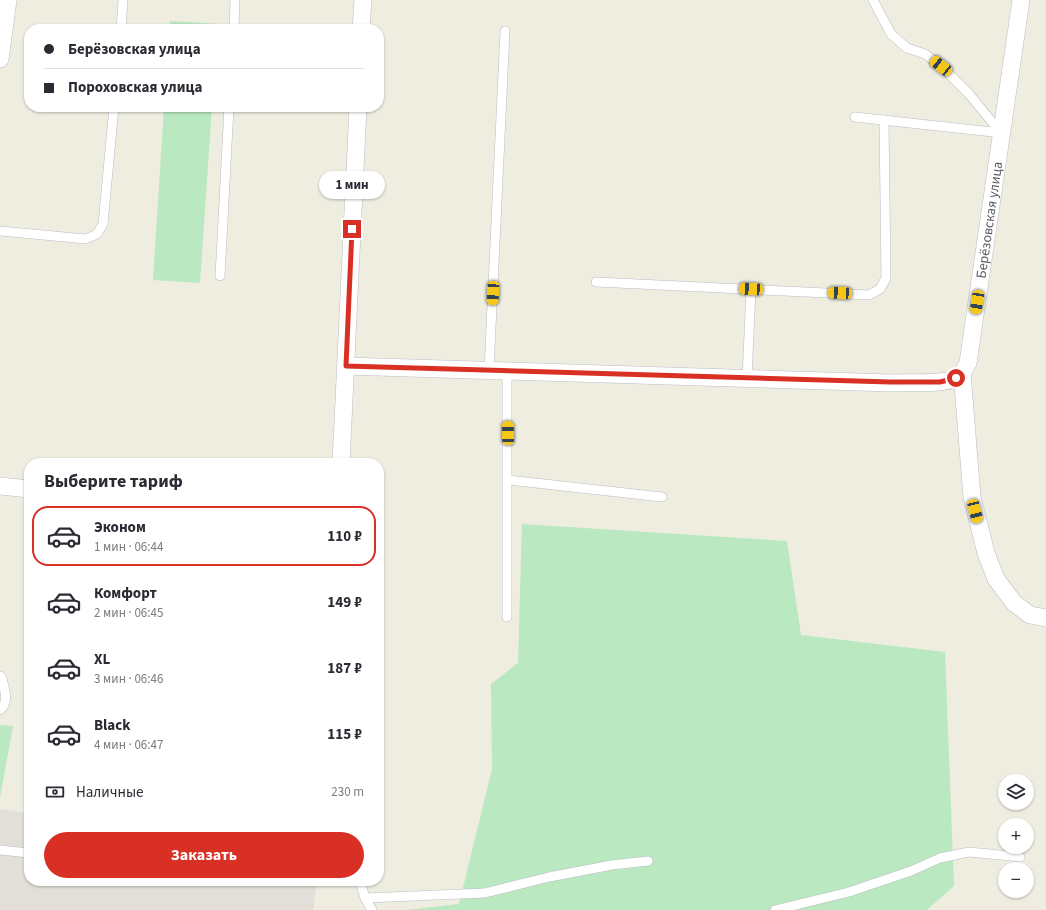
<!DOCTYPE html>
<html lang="ru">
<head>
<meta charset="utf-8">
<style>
	body { margin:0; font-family:"Source Sans 3",sans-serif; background:#f2f2f3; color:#2b2b33; height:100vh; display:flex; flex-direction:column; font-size:15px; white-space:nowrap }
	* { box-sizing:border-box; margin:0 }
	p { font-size:13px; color:#7c7c81 }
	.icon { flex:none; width:22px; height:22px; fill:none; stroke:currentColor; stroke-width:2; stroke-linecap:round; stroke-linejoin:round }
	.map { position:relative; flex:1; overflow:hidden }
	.sheet { position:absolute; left:24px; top:458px; width:360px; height:428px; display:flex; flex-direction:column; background:#fff; border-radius:16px; box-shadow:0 1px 3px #0004 }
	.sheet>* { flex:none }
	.top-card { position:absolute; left:24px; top:24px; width:360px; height:88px; border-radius:16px; box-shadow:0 1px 3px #0004; display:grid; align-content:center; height:88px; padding:0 20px; background:#fff }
	.buttons { position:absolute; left:998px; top:774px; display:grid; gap:8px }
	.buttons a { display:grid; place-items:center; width:36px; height:36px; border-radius:50%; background:#fff; box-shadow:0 1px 3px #0004; font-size:20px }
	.end { position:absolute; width:18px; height:18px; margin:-9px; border:5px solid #d93025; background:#fff; box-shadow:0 0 0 2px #fff }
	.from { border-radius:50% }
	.bubble { position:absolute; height:28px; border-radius:14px; background:#fff; box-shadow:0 1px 3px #0004; font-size:13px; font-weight:700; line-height:28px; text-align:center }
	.car { position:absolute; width:12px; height:24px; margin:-12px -6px; border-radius:5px; box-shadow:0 0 3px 1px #0007; background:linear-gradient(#f5c518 24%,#345 0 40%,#f5c518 0 76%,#345 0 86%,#f5c518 0) }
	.top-card b { display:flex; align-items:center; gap:14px; height:38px; font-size:15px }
	.top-card b+b { border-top:1px solid #e1e1e2 }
	.top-card i { width:10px; height:10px; background:#2b2b33 }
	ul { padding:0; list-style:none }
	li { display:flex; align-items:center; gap:12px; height:60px; margin:0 8px 6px; padding:0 12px; border:2px solid transparent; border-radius:16px }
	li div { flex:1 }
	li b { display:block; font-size:15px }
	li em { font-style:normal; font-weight:700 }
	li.active { border-color:#d93025 }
	li>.icon { width:36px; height:36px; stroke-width:1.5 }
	h2 { padding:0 20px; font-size:18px; line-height:48px }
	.pay { display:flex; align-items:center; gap:10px; height:44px; padding:0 20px; font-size:15px }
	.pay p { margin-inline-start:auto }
	.cta { display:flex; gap:8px; margin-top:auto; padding:8px 20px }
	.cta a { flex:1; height:46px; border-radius:24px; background:#d93025; color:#fff; font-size:16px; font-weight:700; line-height:46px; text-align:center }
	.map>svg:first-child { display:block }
	.industrial { fill:#e1dfd8 }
	.green { fill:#bae8c0 }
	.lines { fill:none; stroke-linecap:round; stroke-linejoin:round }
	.service-casing { stroke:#bbbdc4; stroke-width:10 }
	.minor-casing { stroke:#bbbdc4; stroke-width:18 }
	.service { stroke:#fff; stroke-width:9 }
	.minor { stroke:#fff; stroke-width:17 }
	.route { stroke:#d93025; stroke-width:5 }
	.labels { text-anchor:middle; stroke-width:3; stroke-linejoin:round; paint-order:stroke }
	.street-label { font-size:14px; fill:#595c63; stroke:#fff }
</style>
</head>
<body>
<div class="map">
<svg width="1046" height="910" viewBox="0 0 1046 910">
	<rect width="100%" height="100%" fill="#eeede0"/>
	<polygon class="industrial" points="0,809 29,813 29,881 317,881 313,910 0,910"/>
	<g class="green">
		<polygon points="170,21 218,24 217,29 169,29"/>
		<polygon points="164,107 212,107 200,283 153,280"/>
		<polygon points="522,524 787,541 801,635 945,652 954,886 927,910 406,910 459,904 492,769 491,684 518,663"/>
		<polygon points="0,725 13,726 0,797"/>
	</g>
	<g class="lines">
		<g class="service-casing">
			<g id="service">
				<polyline points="873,0 891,34 907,48 925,54 941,66 969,94 1001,133"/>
				<polyline points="121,29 123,0"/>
				<polyline points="234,29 235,0"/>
				<polyline points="855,117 1002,133"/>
				<polyline points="0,231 86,239 97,234 103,224 114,107"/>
				<polyline points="220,276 229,107"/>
				<polyline points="596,282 869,295 880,289 886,278 884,120"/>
				<polyline points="489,370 505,31"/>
				<polyline points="507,371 507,617"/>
				<polyline points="747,378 751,289"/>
				<polyline points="508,480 662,497"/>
				<path d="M 0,676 L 2,678 C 4,689 10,701 0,710"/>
				<polyline points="0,850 29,853"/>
				<polyline points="360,881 365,898 372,910"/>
				<polyline points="365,898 485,893 549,877 612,865 648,861"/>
				<polyline points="775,910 849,892 911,871 940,858 969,852 1020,857"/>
			</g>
		</g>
		<g class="minor-casing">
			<g id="minor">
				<polyline points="361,29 363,0"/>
				<polyline points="0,59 8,0"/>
				<path id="s1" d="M 346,366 L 890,383 C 907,382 942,385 956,378 C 962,375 965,368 968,363 L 1021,0"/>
				<polyline points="962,373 972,497 986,553 996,579 1014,603 1030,615 1046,618"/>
				<polyline points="341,463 358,107"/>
				<polyline points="0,486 29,489"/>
			</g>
		</g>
		<use href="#service" class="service"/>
		<use href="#minor" class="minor"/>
	</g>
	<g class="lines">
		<polyline class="route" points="352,229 346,366 890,382 940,382 956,378"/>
	</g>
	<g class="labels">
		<g class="street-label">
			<text dy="5" stroke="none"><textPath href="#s1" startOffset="775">Берёзовская улица</textPath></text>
		</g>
	</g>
</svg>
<div class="buttons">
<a><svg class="icon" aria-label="layers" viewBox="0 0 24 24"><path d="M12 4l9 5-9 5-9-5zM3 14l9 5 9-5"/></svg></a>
<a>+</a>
<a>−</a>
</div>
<i class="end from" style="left:956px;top:378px"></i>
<i class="end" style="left:352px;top:229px"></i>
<div class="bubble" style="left:319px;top:171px;width:66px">1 мин</div>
<i class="car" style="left:941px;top:66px;rotate:308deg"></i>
<i class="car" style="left:751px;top:289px;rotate:273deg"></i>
<i class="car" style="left:493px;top:293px;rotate:183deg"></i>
<i class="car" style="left:840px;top:293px;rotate:273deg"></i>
<i class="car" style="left:977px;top:302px;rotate:189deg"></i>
<i class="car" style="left:508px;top:433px;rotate:359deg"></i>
<i class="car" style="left:975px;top:511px;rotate:166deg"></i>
<div class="top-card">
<b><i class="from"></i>Берёзовская улица</b>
<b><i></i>Пороховская улица</b>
</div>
<section class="sheet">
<h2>Выберите тариф</h2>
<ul>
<li class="active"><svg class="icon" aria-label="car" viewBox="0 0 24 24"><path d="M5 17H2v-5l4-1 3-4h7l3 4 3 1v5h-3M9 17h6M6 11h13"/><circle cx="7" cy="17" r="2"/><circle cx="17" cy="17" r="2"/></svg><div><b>Эконом</b><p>1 мин · 06:44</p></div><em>110 ₽</em></li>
<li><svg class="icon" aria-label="car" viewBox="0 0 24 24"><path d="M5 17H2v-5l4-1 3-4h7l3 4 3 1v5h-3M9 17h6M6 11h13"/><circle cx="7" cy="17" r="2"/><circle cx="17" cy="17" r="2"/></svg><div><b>Комфорт</b><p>2 мин · 06:45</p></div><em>149 ₽</em></li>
<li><svg class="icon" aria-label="car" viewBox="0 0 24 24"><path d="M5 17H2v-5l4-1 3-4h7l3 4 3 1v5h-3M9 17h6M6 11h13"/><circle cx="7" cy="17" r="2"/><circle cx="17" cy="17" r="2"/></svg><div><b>XL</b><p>3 мин · 06:46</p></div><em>187 ₽</em></li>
<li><svg class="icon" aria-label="car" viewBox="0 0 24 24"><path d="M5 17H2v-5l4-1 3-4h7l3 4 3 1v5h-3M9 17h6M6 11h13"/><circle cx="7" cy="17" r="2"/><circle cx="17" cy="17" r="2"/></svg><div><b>Black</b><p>4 мин · 06:47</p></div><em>115 ₽</em></li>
</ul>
<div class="pay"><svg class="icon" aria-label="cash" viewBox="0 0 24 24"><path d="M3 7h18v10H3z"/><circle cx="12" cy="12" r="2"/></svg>Наличные<p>230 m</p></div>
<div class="cta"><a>Заказать</a></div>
</section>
</div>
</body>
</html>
